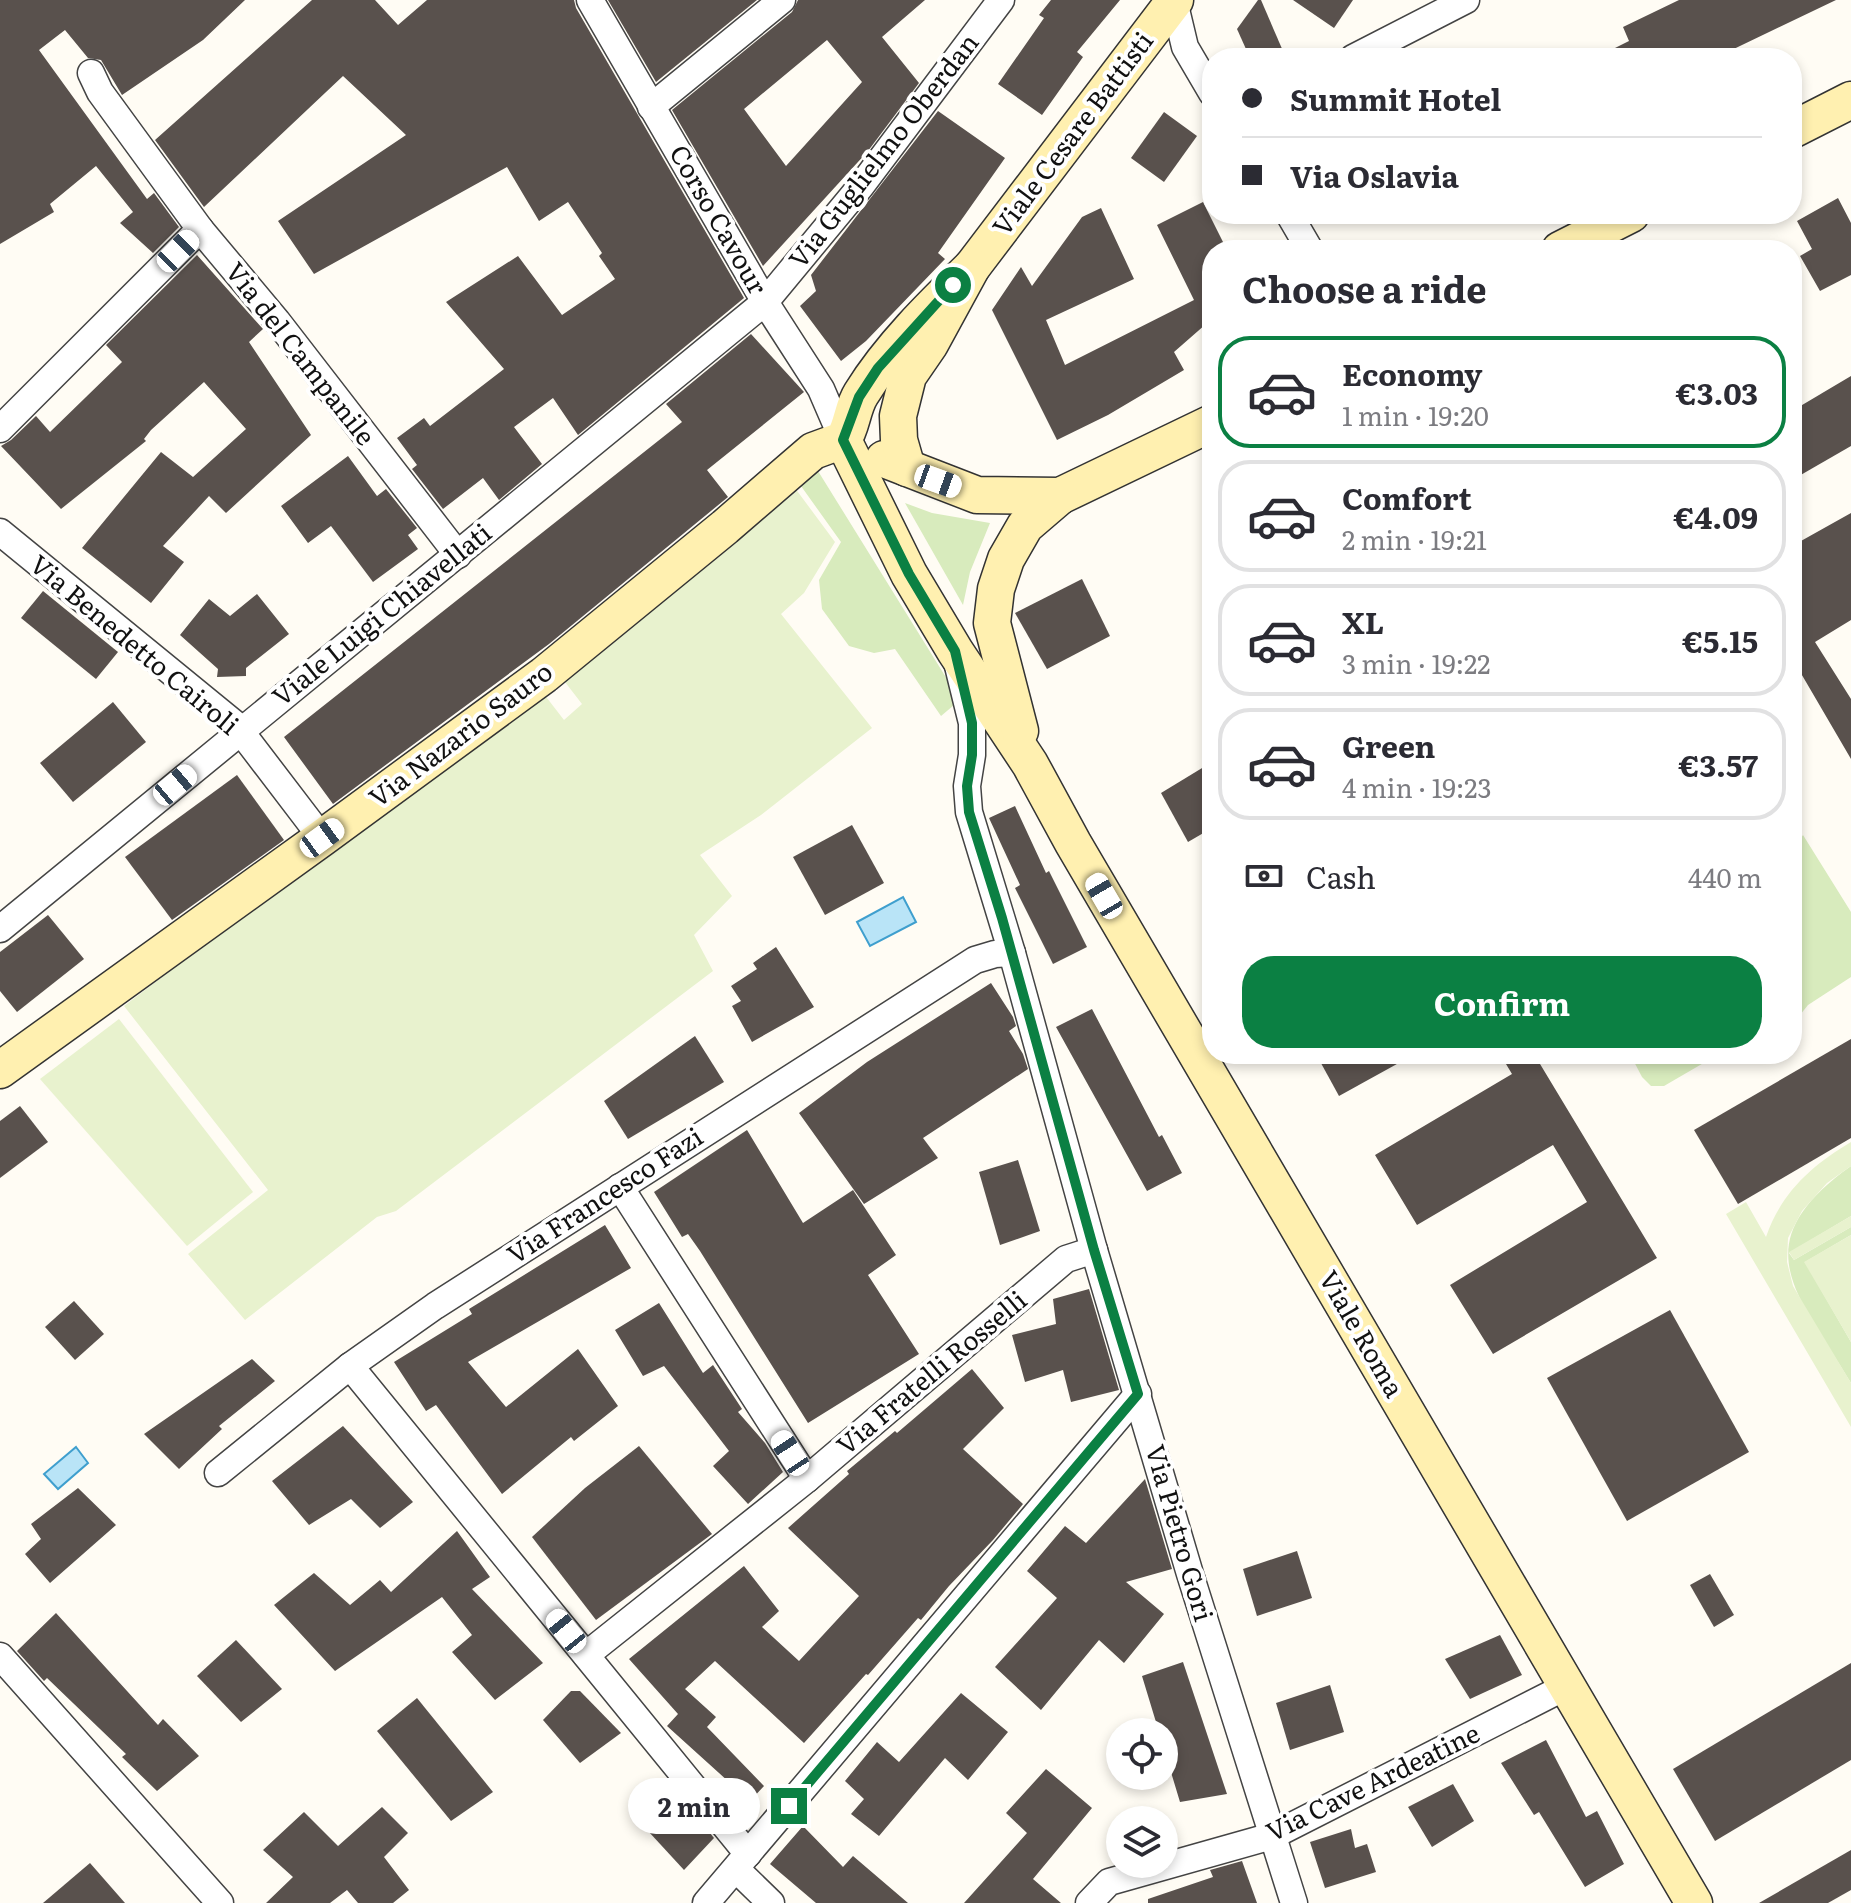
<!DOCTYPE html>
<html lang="en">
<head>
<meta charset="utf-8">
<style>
	body { margin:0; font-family:Literata,serif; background:#f7f7f7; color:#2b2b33; height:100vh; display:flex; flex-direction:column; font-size:30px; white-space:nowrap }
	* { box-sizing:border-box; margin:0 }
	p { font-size:26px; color:#7c7c81 }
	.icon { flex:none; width:44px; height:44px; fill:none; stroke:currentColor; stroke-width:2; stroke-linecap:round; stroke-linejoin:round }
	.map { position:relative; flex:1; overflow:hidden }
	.side { position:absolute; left:1202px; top:240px; width:600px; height:824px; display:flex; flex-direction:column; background:#fff; border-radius:32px; box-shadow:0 4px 12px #0003 }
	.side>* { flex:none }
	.top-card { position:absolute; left:1202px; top:48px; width:600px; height:176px; border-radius:32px; box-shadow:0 4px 12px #0003; display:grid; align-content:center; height:176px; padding:0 40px; background:#fff }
	.fabs { position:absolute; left:1106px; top:1718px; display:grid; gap:16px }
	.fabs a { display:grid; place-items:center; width:72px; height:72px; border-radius:50%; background:#fff; box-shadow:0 4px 12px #0003; font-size:40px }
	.end { position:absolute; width:36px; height:36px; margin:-18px; border:10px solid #0b8043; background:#fff; box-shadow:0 0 0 4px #fff }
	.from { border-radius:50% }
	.bubble { position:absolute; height:56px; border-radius:28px; background:#fff; box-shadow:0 4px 12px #0003; font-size:26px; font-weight:700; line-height:56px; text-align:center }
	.car { position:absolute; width:24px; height:48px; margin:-24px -12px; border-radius:10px; box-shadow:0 0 6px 2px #0007; background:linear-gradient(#fff 24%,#345 0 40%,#fff 0 76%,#345 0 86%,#fff 0) }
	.top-card b { display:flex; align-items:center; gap:28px; height:76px; font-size:30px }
	.top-card b+b { border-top:2px solid #e1e1e2 }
	.top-card i { width:20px; height:20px; background:#2b2b33 }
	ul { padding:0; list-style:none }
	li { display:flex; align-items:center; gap:24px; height:112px; margin:0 16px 12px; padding:0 24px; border:4px solid #e1e1e2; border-radius:32px }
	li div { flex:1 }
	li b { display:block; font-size:30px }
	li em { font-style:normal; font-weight:700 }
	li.on { border-color:#0b8043 }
	li>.icon { width:72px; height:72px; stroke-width:1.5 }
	h2 { padding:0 40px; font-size:36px; line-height:96px }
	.pay { display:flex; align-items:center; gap:20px; height:88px; padding:0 40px; font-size:30px }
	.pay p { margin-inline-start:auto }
	.primary-button { display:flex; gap:16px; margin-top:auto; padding:16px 40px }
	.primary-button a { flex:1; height:92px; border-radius:32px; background:#0b8043; color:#fff; font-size:32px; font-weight:700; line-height:92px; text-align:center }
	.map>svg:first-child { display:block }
	.green { fill:#d8ebbd }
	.pitch { fill:#e8f2ce }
	.water { fill:#b9e4f7; stroke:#3f9fce; stroke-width:2 }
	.building { fill:#59514d; fill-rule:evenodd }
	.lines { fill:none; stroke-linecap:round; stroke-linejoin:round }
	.street-casing { stroke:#444; stroke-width:29 }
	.secondary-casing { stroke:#333; stroke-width:39 }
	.street { stroke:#fff; stroke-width:26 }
	.secondary { stroke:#fff0b0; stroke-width:36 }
	.route { stroke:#0b8043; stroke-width:10 }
	.labels { text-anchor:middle; stroke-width:8; stroke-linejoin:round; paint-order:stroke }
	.street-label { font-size:26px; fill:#111; stroke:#fff }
</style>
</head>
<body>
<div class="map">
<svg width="1851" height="1903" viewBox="0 0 1851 1903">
	<rect width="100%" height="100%" fill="#fffcf4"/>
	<g class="green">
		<polygon points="818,471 960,700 941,716 895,649 874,653 849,646 822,609 819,580 841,542 801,486"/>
		<polygon points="905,503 932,513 990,523 970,572 963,605"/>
		<polygon points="1803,835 1851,912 1851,977 1808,1005 1792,1025 1792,852"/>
		<polygon points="1630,1054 1719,1054 1664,1086 1651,1086 1642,1077"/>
		<path d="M 1851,1166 L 1851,1216 L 1789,1253 L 1794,1260 L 1851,1227 L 1851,1235 L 1805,1262 L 1851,1342 L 1851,1383 C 1797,1293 1742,1244 1851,1166 Z"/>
	</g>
	<g class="pitch">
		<polygon points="792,484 835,542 804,593 781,614 872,728 761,815 700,855 732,896 694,935 713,971 396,1211 377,1217 245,1320 188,1254 268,1190 124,1006 540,689 564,720 582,704 558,673"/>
		<polygon points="119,1019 253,1192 187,1246 40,1079"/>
		<path d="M 1851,1142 L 1851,1166 L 1827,1183 L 1802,1211 L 1788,1238 L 1787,1262 L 1793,1286 L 1851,1383 L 1851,1427 L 1726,1214 L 1746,1202 L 1766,1237 C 1781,1193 1812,1165 1851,1142 Z"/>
		<polygon points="1851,1216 1851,1227 1794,1260 1789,1252"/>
		<polygon points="1851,1235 1851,1342 1804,1262"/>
	</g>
	<g class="water">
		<polygon points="903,897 916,922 870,946 857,922"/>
		<polygon points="76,1447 88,1463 58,1489 44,1474"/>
	</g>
	<g class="building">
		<polygon points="0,0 245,0 203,40 122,95 101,60 88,58 65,30 39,50 147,199 154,193 179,227 153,253 120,223 133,212 96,166 50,204 54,212 0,244"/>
		<polygon points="312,0 375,0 398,25 427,0 574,0 576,8 744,298 578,435 553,398 514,427 542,464 499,500 483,478 443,509 412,469 417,465 397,438 424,418 430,426 504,369 446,302 518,256 562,315 615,279 599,256 602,253 568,202 539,221 507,167 314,274 278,221 406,135 343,76 204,207 155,140"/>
		<polygon points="608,0 757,0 656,82"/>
		<path d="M 798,0 L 925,0 L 882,37 L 919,83 L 868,151 L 763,266 L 672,110 L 792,12 ZM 827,40 L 862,82 L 786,166 L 744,109 Z"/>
		<polygon points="1051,0 1120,0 1077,52 1083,57 1042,115 998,84 1044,18 1039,15"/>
		<polygon points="1258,0 1261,0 1286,58 1250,58 1237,29"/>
		<polygon points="1293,0 1353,0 1334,28"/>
		<polygon points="1679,0 1836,0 1715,58 1595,58 1629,41 1623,27"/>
		<polygon points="938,111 1005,158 938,253 945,259 866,341 841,361 800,306 816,291 811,275"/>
		<polygon points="1164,112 1197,136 1164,182 1131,158"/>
		<polygon points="1838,198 1851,223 1851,275 1820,291 1800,256 1812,249 1797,221"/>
		<polygon points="1203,202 1227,250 1212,250 1212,336 1206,324 1174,352 1184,370 1108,415 1057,440 992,310 1021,267 1032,286 1082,217 1101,208 1134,279 1046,320 1065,365 1194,300 1157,225"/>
		<polygon points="197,255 263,329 249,342 311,435 226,513 209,496 163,546 184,562 151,603 82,548 161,452 193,477 246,429 204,382 151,430 144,439 146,441 61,509 1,446 11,440 36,416 50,432 122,362 106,345"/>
		<polygon points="751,334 804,392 707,470 728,497 549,644 333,804 284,737 682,422 666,404"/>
		<polygon points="1851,376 1851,446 1792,480 1792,411"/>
		<polygon points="348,456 377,496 386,489 417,528 408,535 418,549 373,582 331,526 308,543 281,506"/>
		<polygon points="1851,513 1851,620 1815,642 1851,699 1851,759 1792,658 1792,546"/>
		<polygon points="1082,579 1110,636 1047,669 1015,613"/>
		<polygon points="43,591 118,652 96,679 21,618"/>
		<polygon points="257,594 289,634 246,668 246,676 217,677 218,669 180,635 209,599 230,616"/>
		<polygon points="113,702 146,742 73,802 40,763"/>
		<polygon points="1212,762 1212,828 1188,842 1161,793"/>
		<polygon points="237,775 284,840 172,920 125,857"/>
		<polygon points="1015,806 1046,873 1049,871 1087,947 1053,964 1015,888 1020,885 989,818"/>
		<polygon points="852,825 884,883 825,915 793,857"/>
		<polygon points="48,915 84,959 17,1012 0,991 0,952"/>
		<polygon points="776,947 814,1007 752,1042 732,1006 741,1001 731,986 757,969 753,963"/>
		<polygon points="991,983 1013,1017 1016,1026 1009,1031 1023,1054 1028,1069 923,1138 938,1158 864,1204 799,1113 867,1062"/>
		<polygon points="1092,1009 1159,1137 1162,1135 1182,1173 1147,1191 1056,1027"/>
		<polygon points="695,1036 724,1082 628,1139 604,1101"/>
		<polygon points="1851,1039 1851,1138 1738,1204 1694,1130"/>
		<polygon points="1316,1054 1415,1054 1339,1096"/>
		<polygon points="1500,1054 1534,1054 1657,1258 1493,1354 1450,1285 1587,1202 1553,1145 1417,1225 1375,1155 1512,1074"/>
		<polygon points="20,1106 48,1142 0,1178 0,1121"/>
		<polygon points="747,1130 803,1223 853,1190 896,1255 868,1275 919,1354 808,1423 700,1251 688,1234 682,1237 654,1192"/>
		<polygon points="1018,1160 1040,1231 1000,1245 979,1172"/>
		<polygon points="605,1225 631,1268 468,1362 506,1407 578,1349 618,1406 574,1441 571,1437 502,1494 436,1405 426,1411 394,1362 472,1314 469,1309"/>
		<polygon points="1089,1289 1119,1390 1071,1402 1063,1370 1025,1382 1012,1335 1056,1324 1053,1299"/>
		<polygon points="74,1301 104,1334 75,1360 45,1327"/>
		<polygon points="659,1303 703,1373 713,1365 742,1409 738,1412 765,1443 783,1472 748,1504 713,1466 729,1451 664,1366 643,1376 615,1330"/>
		<polygon points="1670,1310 1749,1452 1627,1521 1547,1378"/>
		<polygon points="252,1359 275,1381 219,1426 222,1429 179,1469 144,1434"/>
		<polygon points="972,1369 1004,1408 963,1449 1023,1504 993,1540 949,1586 921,1620 918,1618 868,1675 866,1674 804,1743 715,1661 685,1689 716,1717 707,1727 764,1786 750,1801 667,1726 678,1714 629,1659 744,1566 779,1611 762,1627 799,1661 859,1596 788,1528 849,1474 847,1471 895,1431 897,1433"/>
		<polygon points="343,1426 413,1502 380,1528 351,1499 309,1525 272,1481"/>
		<polygon points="639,1446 712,1534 596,1620 532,1537 585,1488"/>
		<polygon points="1145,1479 1172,1569 1126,1582 1164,1614 1124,1663 1099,1640 1041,1710 995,1667 1057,1598 1027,1571 1065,1526 1086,1543"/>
		<polygon points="78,1488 116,1525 50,1583 25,1554 41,1539 31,1524"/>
		<polygon points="457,1531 490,1577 472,1589 543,1663 495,1700 452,1652 472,1635 442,1597 335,1671 274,1605 314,1573 350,1605 380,1580 391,1592"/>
		<polygon points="1297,1551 1312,1598 1257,1616 1243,1569"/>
		<polygon points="1710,1574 1734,1615 1714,1627 1690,1585"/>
		<polygon points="56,1613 158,1725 163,1719 199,1756 157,1791 122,1757 126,1754 47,1678 44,1681 17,1651"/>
		<polygon points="1500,1635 1522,1675 1470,1699 1445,1659"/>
		<polygon points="236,1640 282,1689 241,1722 197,1676"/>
		<polygon points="1183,1662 1227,1794 1180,1802 1164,1749 1164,1732 1159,1732 1142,1676"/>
		<polygon points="1851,1663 1851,1760 1715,1841 1673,1769"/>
		<polygon points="1330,1685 1344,1732 1290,1750 1276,1703"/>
		<polygon points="571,1691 580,1691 621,1733 580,1763 543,1720"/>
		<polygon points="961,1693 1008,1732 968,1780 945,1758 879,1836 851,1814 864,1799 845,1781 877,1742 899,1762"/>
		<polygon points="417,1698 493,1792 451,1821 377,1731"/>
		<polygon points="1546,1740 1586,1817 1597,1811 1624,1864 1585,1887 1539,1812 1534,1815 1501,1763"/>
		<polygon points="1046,1769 1092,1808 1033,1879 1061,1903 964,1903 1027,1833 1006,1813"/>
		<polygon points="1453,1784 1474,1821 1432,1847 1408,1807"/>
		<polygon points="682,1798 714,1838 684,1870 649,1832"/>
		<polygon points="382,1807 408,1833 384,1857 409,1890 393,1903 358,1903 347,1890 330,1903 266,1903 293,1877 263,1850 304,1812 338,1846"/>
		<polygon points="803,1826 843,1867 853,1856 908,1903 816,1903 770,1864"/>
		<polygon points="1351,1829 1355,1848 1367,1844 1376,1872 1325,1888 1310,1842"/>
		<polygon points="1851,1850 1851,1890 1828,1903 1759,1903"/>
		<polygon points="1242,1861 1257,1903 1148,1903 1148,1899 1213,1877 1210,1870"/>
		<polygon points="90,1863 125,1903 43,1903"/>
	</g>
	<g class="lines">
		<g class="street-casing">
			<g id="street">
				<polyline points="590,0 765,302 821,389 843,440"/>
				<polyline points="1174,1 1185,47 1212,93"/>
				<polyline points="1353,58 1466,0"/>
				<polyline points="91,73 100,92 200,229 277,321 458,555"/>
				<polyline points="651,107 782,0"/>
				<polyline points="1289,214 1310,250"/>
				<polyline points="0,429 200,229"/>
				<polyline points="0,532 235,724 322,838"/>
				<polyline points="958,666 972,723 972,755 967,786 969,812 1012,953 1094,1250 1190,1574 1294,1903"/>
				<polyline points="0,929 765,302 861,186 1001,0"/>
				<polyline points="620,1187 807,1479"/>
				<polyline points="350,1366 748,1854"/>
				<polyline points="218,1473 350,1366 435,1306 975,960 995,954 1012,953"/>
				<polyline points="586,1655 807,1479 1066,1259 1094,1250"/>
				<polyline points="0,1656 220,1903"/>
				<polyline points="736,1869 771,1903"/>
				<polyline points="706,1903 1138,1394"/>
				<polyline points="1089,1903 1109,1882 1272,1836 1567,1686"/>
			</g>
		</g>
		<g class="secondary-casing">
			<g id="secondary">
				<polyline points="1792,130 1851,100"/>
				<polyline points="1560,250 1631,214"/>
				<polyline points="843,440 909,574 955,651 1030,764 1073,843 1694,1903"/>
				<polyline points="884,459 977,495 1060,496 1212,423"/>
				<polyline points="907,468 899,440 898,416 908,376 930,344 972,267 1175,0"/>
				<polyline points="1020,731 992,623 996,589 1006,559 1025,526 1060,496"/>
				<path d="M 0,1070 L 322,838 L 544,675 L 725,527 L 813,451 L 843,440 C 852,427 852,408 861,394 C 890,347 932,306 972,267"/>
			</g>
		</g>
		<use href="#street" class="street"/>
		<use href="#secondary" class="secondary"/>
	</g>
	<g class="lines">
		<polyline class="route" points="789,1806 1138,1394 1094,1250 1002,918 969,812 967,786 972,755 972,723 955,651 909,574 843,440 859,397 878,368 953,285"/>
	</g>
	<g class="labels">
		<g class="street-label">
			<text transform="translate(1073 134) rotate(-53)" y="9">Viale Cesare Battisti</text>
			<text transform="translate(884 151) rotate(-52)" y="9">Via Guglielmo Oberdan</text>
			<text transform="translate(718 220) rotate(60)" y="9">Corso Cavour</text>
			<text transform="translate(300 354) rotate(52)" y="9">Via del Campanile</text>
			<text transform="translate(382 615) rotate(-39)" y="9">Viale Luigi Chiavellati</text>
			<text transform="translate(134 645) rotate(40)" y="9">Via Benedetto Cairoli</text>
			<text transform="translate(461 735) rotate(-37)" y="9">Via Nazario Sauro</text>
			<text transform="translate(605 1196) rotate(-33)" y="9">Via Francesco Fazi</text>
			<text transform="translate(1361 1334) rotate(60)" y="9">Viale Roma</text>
			<text transform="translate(932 1373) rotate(-40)" y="9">Via Fratelli Rosselli</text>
			<text transform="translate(1179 1533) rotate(74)" y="9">Via Pietro Gori</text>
			<text transform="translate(1373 1783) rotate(-26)" y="9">Via Cave Ardeatine</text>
		</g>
	</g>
</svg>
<div class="fabs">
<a><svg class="icon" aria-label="locate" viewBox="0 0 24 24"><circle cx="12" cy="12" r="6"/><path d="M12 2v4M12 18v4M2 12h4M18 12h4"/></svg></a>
<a><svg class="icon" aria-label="layers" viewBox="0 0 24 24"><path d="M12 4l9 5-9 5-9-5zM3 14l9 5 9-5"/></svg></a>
</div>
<i class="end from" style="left:953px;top:285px"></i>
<i class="end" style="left:789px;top:1806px"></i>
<div class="bubble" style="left:628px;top:1778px;width:132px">2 min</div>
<i class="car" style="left:178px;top:251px;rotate:45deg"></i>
<i class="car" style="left:938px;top:481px;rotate:110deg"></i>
<i class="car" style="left:175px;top:785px;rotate:50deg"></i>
<i class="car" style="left:322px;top:838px;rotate:54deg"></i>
<i class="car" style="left:1104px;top:896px;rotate:330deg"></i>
<i class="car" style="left:790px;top:1453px;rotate:327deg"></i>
<i class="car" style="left:566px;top:1631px;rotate:321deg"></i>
<div class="top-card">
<b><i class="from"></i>Summit Hotel</b>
<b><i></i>Via Oslavia</b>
</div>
<section class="side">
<h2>Choose a ride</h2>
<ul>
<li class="on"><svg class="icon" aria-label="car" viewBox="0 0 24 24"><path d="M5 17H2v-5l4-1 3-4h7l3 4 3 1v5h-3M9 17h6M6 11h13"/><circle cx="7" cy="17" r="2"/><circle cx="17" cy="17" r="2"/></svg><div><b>Economy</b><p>1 min · 19:20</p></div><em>€3.03</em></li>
<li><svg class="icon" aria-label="car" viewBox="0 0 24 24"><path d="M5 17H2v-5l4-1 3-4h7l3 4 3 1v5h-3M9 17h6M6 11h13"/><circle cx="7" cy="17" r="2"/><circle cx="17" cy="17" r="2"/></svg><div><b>Comfort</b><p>2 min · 19:21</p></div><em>€4.09</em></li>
<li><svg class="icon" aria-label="car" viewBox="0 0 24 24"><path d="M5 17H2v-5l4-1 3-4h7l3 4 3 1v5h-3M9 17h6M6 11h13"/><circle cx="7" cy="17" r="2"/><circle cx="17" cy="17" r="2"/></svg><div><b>XL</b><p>3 min · 19:22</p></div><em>€5.15</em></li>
<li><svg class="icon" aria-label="car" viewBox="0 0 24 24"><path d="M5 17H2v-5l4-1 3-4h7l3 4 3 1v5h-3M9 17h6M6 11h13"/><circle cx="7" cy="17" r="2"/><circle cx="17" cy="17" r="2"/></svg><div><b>Green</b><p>4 min · 19:23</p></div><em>€3.57</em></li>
</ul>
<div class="pay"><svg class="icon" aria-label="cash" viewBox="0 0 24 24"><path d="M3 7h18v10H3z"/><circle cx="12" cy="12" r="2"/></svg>Cash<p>440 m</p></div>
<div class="primary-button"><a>Confirm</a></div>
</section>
</div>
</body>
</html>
